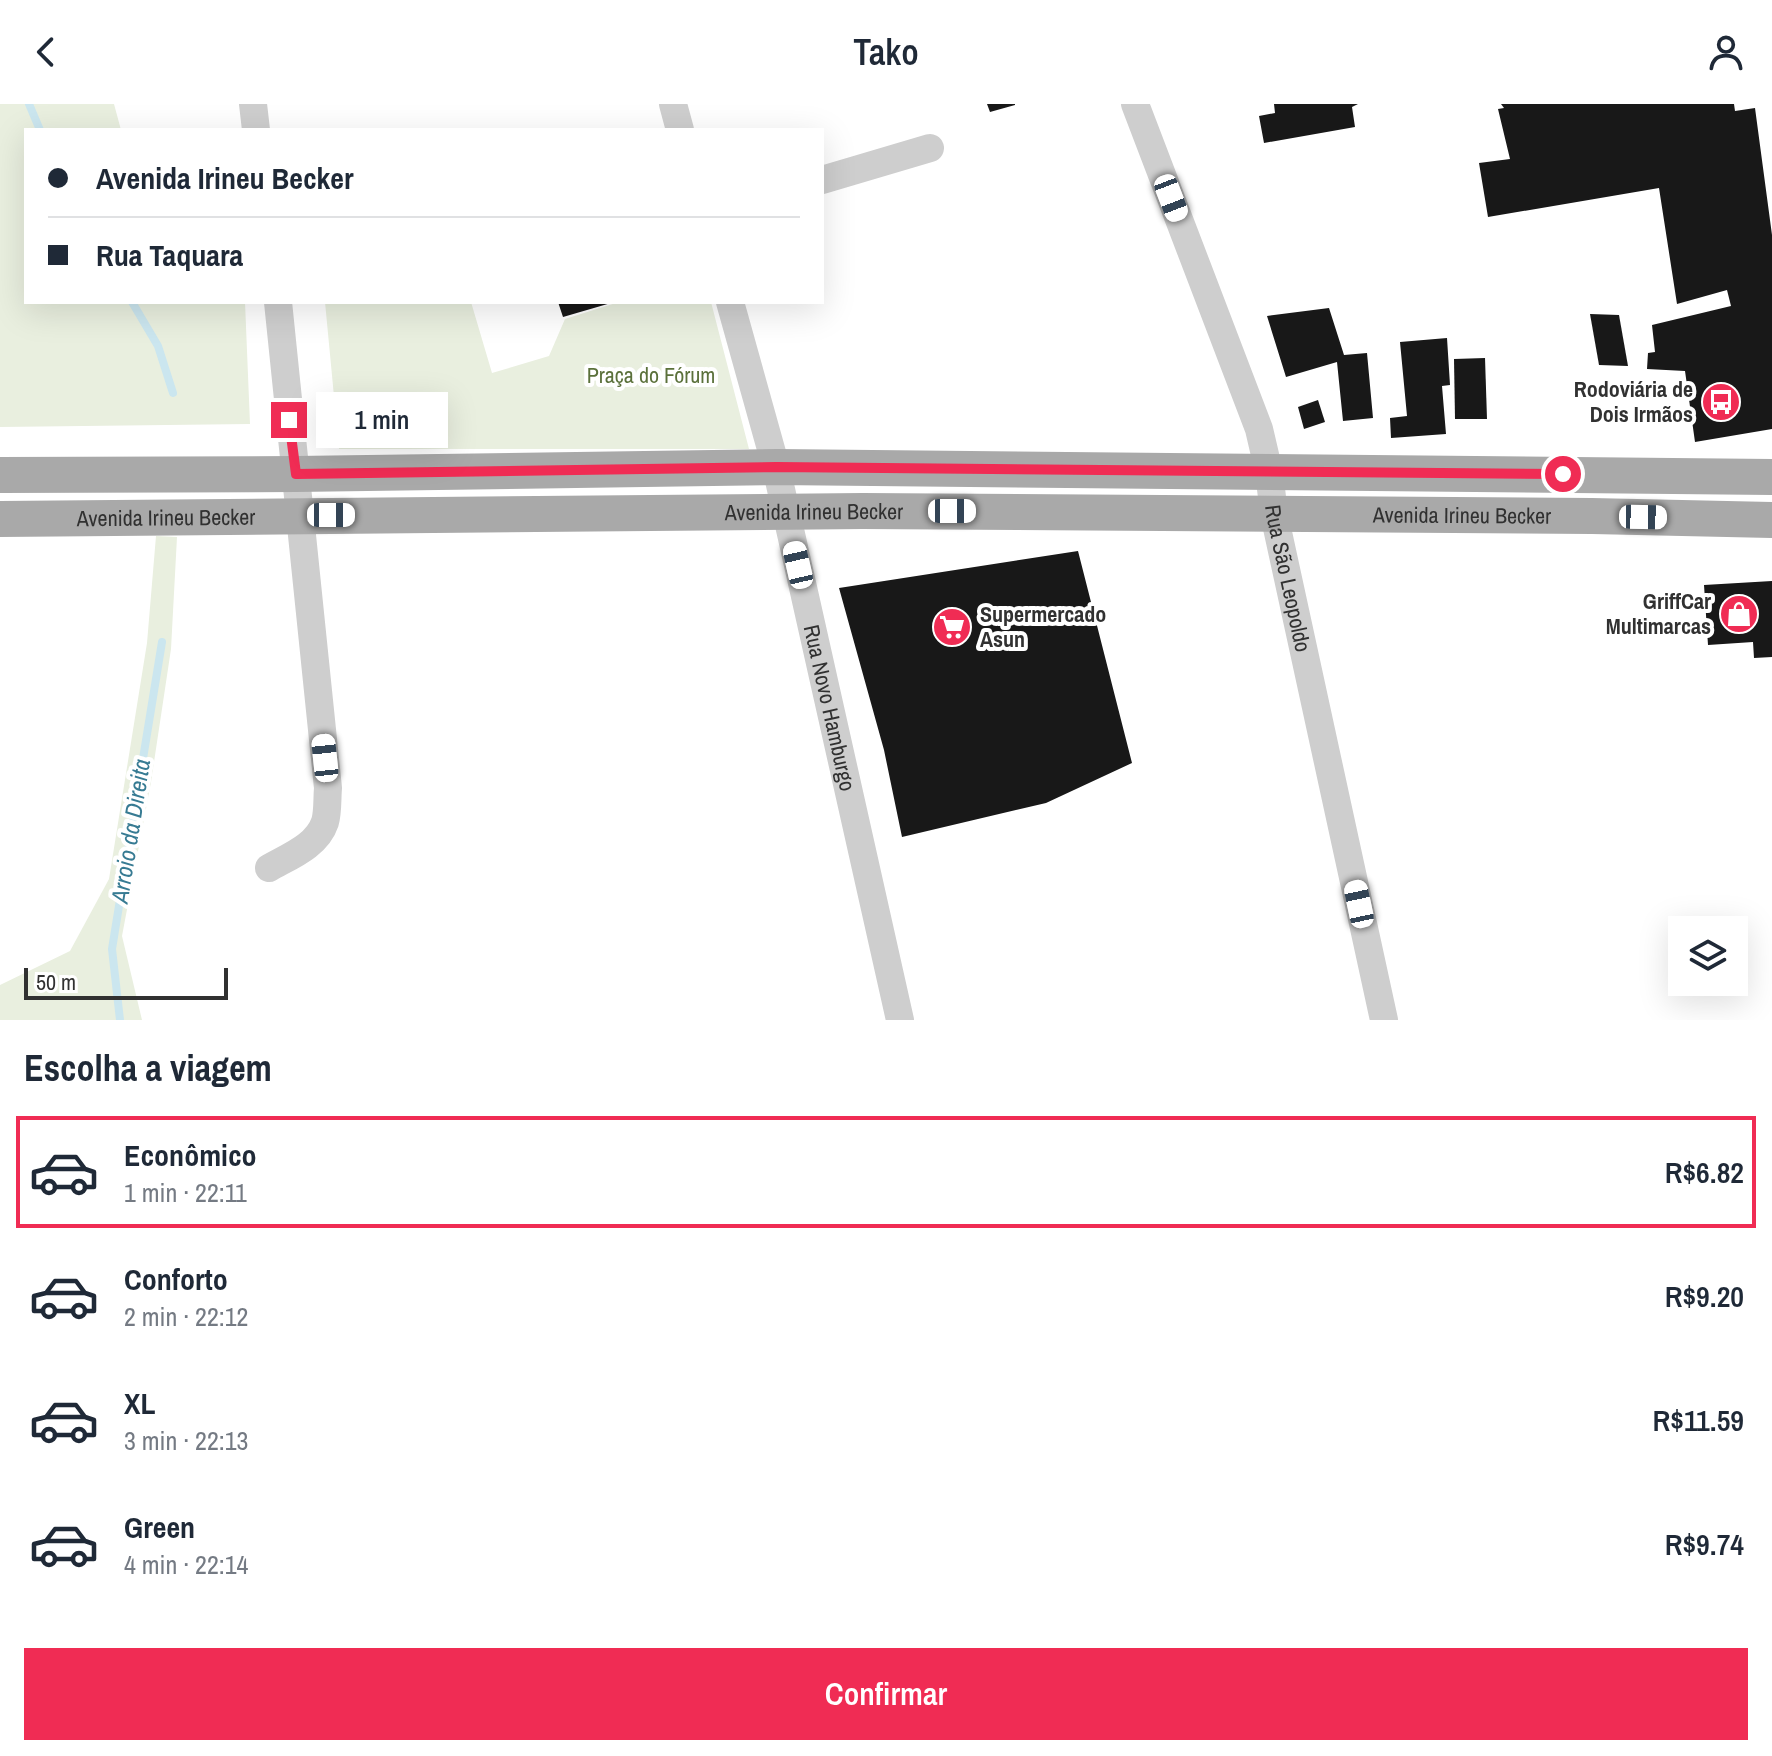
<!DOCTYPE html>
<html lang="pt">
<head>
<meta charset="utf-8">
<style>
	body { margin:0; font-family:"Archivo Narrow",sans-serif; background:#f6f6f7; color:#1f2937; height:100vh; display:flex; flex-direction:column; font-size:30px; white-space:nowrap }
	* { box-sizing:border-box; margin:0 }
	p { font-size:26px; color:#747a83 }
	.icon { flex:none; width:44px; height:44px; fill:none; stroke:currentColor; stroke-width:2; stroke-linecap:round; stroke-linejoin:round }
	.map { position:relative; height:916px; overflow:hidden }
	.sheet { display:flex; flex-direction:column; background:#fff; flex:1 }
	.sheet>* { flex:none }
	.hud { position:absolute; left:24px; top:24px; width:800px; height:176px; border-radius:0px; box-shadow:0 8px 32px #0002; display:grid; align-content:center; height:176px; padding:0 24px; background:#fff }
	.fabs { position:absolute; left:1668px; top:812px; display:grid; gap:16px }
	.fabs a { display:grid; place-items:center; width:80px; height:80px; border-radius:0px; background:#fff; box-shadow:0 8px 32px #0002; font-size:40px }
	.scale { position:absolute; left:24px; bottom:20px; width:204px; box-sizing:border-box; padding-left:8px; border:4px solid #313131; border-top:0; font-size:22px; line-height:28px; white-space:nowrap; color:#313131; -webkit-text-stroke:6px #fff; paint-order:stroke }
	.end { position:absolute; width:36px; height:36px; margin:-18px; border:10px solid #f02c54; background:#fff; box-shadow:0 0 0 4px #fff }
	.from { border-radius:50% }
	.bubble { position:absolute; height:56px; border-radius:0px; background:#fff; box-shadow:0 8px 32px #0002; font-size:26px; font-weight:600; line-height:56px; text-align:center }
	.car { position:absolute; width:24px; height:48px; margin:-24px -12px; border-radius:10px; box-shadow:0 0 6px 2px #0007; background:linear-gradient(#fff 24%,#345 0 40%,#fff 0 76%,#345 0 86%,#fff 0) }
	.hud b { display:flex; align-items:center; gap:28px; height:76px; font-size:30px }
	.hud b+b { border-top:2px solid #e0e1e3 }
	.hud i { width:20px; height:20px; background:#1f2937 }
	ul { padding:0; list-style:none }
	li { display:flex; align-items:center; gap:24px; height:112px; margin:0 16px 12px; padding:0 8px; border:4px solid transparent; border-radius:0px }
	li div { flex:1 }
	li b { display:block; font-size:30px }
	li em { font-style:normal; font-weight:600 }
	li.current { border-color:#f02c54 }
	li>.icon { width:72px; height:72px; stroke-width:1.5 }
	h2 { padding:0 24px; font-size:36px; line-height:96px }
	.primary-button { display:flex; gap:16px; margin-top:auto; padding:16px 24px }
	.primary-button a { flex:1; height:92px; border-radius:0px; background:#f02c54; color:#fff; font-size:32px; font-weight:600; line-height:92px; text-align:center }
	header { display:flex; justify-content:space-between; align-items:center; height:104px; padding:0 24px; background:#fff; font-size:36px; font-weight:600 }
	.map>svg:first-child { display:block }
	.green { fill:#e9efdf }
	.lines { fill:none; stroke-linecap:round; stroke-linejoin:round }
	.stream { stroke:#cbe6ef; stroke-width:8 }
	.building { fill:#181818 }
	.minor { stroke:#cecece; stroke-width:28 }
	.major { stroke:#a9a9a9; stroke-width:36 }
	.route { stroke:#f02c54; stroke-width:10 }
	.labels { text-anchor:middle; stroke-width:8; stroke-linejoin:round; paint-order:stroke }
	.park-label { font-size:22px; fill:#5b713b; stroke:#fff }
	.poi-label { font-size:22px; font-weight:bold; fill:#313131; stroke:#fff; text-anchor:end }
	.street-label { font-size:22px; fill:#313131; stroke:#fff }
	.water-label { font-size:24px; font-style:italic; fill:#377b93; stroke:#fff }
</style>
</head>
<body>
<header><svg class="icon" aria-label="back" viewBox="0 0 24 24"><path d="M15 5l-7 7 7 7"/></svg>Tako<svg class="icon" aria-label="person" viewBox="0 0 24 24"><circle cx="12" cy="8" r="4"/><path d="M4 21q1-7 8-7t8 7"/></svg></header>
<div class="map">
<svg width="1772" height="916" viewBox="0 0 1772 916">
	<rect width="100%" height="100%" fill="#fff"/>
	<g class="green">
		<polygon points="0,0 114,0 121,26 26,26 26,198 245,198 250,320 0,323"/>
		<polygon points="325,198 471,198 492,269 549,252 565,215 619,198 711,198 749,345 339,345"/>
		<polygon points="156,432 177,433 171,545 151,678 122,832 142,916 0,916 0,881 70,847 109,775 147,539"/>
	</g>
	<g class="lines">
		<g class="stream">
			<polyline points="29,0 40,26"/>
			<polyline points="132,198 158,242 173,289"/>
			<polyline points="120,916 112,845 162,538"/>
		</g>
	</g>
	<g class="building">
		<polygon points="987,0 1015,0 1015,1 990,8"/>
		<polygon points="1274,0 1358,0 1352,3 1355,23 1264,39 1259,12 1275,9"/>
		<polygon points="1501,0 1734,0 1735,7 1755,4 1772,131 1772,325 1695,338 1685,267 1647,265 1648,249 1655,248 1652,221 1731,202 1727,186 1677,200 1659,84 1488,113 1479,59 1510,55 1498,5 1504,4"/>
		<polygon points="558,198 611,198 611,199 563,213"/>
		<polygon points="1329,204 1344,251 1367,249 1373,314 1343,317 1337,258 1286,273 1267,212"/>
		<polygon points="1590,210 1619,211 1628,262 1599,261"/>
		<polygon points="1447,234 1450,281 1442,282 1446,330 1391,334 1390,314 1407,312 1400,238"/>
		<polygon points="1485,254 1487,315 1455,315 1454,255"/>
		<polygon points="1318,296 1325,318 1304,325 1298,303"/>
		<polygon points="1078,447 1132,659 1046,699 902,733 884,646 839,484"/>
		<polygon points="1772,477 1772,553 1754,554 1753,538 1708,541 1704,481"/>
	</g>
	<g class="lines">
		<g class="minor">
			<polyline points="253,0 256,26"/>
			<polyline points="673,0 680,26"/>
			<path id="s1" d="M 1135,0 L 1259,325 L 1269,368 L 1274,410 L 1384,916"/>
			<polyline points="822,76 930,44"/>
			<path id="s2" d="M 730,198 L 776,363 L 900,916"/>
			<path d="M 269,764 C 290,752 317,742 325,718 C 328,708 327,695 328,684 L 278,198"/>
		</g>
		<g class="major">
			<polyline points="0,371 296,370 776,363 1772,373"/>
			<path id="s3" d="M 0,415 L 863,407 L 1592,412 L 1772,416"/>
		</g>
	</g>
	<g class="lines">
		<polyline class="route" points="289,316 296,370 776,363 1563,370"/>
	</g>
	<defs>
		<g id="bus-disc" transform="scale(2)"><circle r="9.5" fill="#f02c54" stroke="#fff"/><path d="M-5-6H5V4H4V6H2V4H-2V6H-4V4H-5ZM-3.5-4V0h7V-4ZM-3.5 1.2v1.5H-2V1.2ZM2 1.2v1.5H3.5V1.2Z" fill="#fff"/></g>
		<g id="shop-disc" transform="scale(2)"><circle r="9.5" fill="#f02c54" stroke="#fff"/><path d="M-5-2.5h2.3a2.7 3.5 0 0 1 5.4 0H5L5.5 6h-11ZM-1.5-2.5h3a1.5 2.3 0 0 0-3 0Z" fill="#fff"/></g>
		<g id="supermarket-disc" transform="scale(2)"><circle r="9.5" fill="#f02c54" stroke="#fff"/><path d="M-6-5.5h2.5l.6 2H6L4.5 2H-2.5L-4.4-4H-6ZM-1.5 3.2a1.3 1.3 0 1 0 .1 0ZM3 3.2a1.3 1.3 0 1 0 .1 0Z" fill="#fff"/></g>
	</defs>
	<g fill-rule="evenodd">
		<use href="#bus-disc" x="1721" y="298"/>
		<use href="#shop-disc" x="1739" y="510"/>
		<use href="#supermarket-disc" x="952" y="523"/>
	</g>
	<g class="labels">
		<g class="park-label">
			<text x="651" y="279">Praça do Fórum</text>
		</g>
		<g class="poi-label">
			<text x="1693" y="293">Rodoviária de<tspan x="1693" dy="25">Dois Irmãos</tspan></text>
			<text x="1711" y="505">GriffCar<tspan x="1711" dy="25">Multimarcas</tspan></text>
			<text x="980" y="518" text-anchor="start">Supermercado<tspan x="980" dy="25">Asun</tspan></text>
		</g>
		<g class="street-label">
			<text dy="8" stroke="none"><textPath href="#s3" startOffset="814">Avenida Irineu Becker</textPath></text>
			<text dy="8" stroke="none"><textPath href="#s3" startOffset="1462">Avenida Irineu Becker</textPath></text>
			<text dy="8" stroke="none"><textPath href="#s3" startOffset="166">Avenida Irineu Becker</textPath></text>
			<text dy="8" stroke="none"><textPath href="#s1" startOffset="500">Rua São Leopoldo</textPath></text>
			<text dy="8" stroke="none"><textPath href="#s2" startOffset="418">Rua Novo Hamburgo</textPath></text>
		</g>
		<g class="water-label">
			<text transform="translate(131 727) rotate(-81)" y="8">Arroio da Direita</text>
		</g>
	</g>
</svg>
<div class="fabs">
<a><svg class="icon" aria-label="layers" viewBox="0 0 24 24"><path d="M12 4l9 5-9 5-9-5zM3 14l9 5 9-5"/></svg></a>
</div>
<div class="scale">50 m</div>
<i class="end from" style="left:1563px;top:370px"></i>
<i class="end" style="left:289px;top:316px"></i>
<div class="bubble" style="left:316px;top:288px;width:132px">1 min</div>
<i class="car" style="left:1171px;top:94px;rotate:159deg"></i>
<i class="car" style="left:952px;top:407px;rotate:90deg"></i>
<i class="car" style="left:331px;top:411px;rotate:90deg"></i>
<i class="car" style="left:1643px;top:413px;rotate:91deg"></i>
<i class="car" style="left:798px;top:461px;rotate:347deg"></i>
<i class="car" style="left:325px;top:654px;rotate:354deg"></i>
<i class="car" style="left:1359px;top:800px;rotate:348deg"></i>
<div class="hud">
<b><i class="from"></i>Avenida Irineu Becker</b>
<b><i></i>Rua Taquara</b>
</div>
</div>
<section class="sheet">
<h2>Escolha a viagem</h2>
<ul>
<li class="current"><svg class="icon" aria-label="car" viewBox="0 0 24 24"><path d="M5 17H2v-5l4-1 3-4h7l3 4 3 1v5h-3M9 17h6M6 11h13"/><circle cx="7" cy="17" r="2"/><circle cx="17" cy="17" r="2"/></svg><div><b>Econômico</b><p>1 min · 22:11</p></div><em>R$6.82</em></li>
<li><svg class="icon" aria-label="car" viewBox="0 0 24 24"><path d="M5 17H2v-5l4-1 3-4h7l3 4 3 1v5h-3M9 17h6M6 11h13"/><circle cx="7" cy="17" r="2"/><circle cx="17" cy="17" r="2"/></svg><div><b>Conforto</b><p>2 min · 22:12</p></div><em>R$9.20</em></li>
<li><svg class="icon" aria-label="car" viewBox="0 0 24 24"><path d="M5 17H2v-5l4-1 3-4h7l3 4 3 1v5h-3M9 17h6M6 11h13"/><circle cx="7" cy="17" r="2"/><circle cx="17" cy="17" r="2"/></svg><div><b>XL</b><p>3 min · 22:13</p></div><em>R$11.59</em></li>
<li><svg class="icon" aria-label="car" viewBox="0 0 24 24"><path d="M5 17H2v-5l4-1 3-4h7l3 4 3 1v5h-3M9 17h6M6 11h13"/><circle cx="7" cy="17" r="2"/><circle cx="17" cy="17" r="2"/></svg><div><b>Green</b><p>4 min · 22:14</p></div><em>R$9.74</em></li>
</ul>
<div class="primary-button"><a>Confirmar</a></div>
</section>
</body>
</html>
